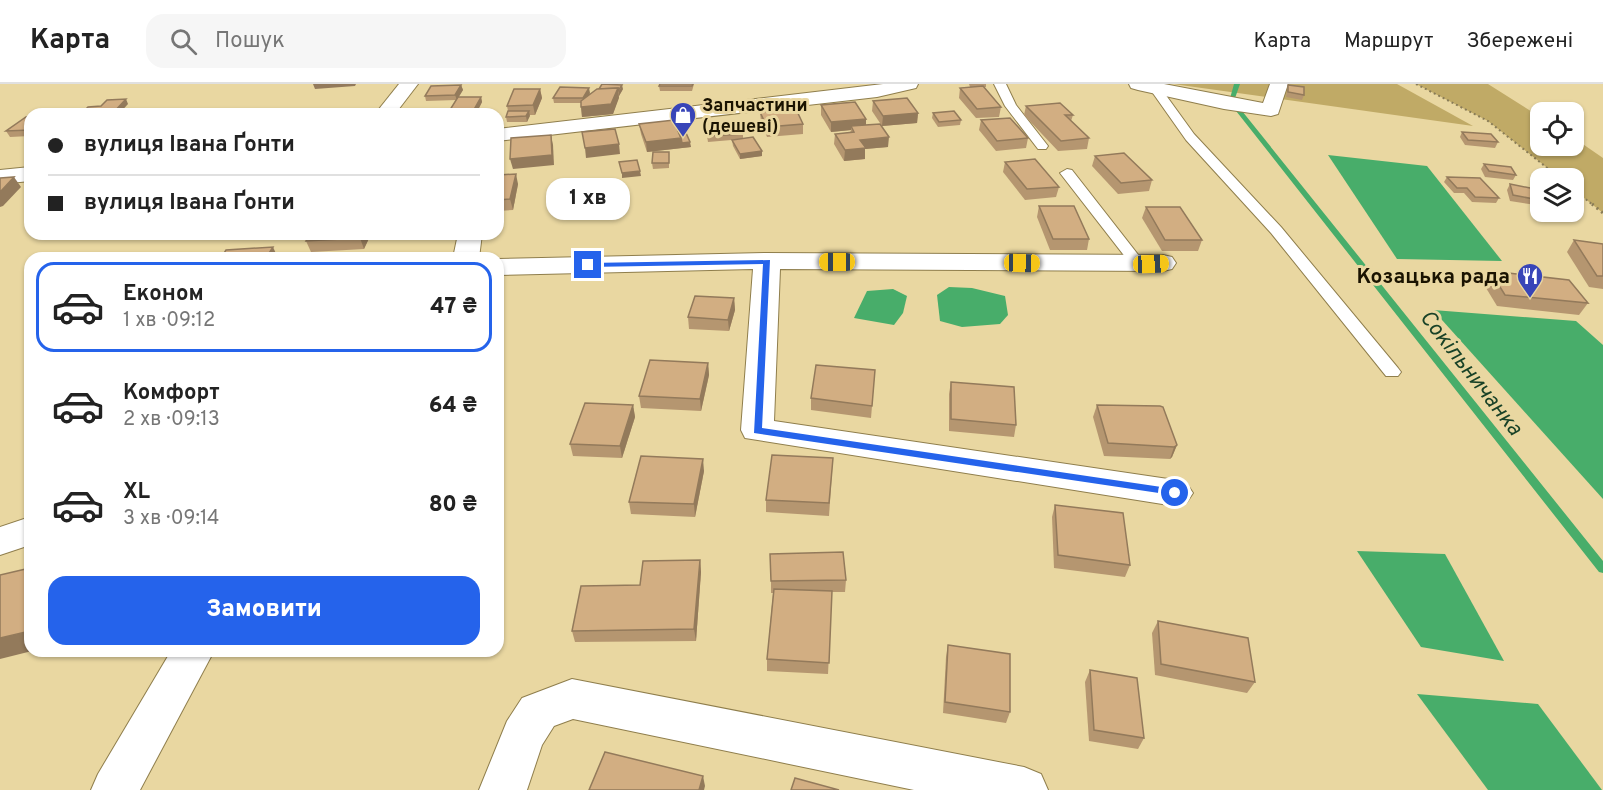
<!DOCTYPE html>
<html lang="uk">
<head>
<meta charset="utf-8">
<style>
	body { margin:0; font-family:Overpass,sans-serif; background:#f6f6f6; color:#222; height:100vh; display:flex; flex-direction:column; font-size:22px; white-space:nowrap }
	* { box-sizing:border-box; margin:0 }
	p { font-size:20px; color:#767676 }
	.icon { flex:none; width:33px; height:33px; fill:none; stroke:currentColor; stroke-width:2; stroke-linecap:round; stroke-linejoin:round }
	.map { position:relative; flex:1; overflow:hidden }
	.panel { position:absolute; left:24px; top:168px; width:480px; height:405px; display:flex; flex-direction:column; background:#fff; border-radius:18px; box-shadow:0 2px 4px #0004 }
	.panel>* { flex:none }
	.banner { position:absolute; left:24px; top:24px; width:480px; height:132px; border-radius:18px; box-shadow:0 2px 4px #0004; display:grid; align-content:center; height:132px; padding:0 24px; background:#fff }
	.fabs { position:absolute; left:1530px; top:18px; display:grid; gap:12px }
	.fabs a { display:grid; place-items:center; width:54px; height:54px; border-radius:12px; background:#fff; box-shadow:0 2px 4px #0004; font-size:30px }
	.end { position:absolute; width:27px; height:27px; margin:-14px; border:8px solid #2563eb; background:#fff; box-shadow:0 0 0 3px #fff }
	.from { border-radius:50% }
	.bubble { position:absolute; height:42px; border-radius:18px; background:#fff; box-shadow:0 2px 4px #0004; font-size:20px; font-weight:800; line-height:42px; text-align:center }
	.car { position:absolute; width:18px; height:36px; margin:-18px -9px; border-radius:8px; box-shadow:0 0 4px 2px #0007; background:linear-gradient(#f5c518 24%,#345 0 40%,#f5c518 0 76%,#345 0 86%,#f5c518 0) }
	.banner b { display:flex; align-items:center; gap:21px; height:57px; font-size:22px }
	.banner b+b { border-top:2px solid #e0e0e0 }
	.banner i { width:15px; height:15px; background:#222 }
	ul { padding:10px 0 0; list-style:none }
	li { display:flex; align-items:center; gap:18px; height:90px; margin:0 12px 9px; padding:0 12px; border:3px solid transparent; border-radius:18px }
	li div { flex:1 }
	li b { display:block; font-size:22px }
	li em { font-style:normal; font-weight:800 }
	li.active { border-color:#2563eb }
	li>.icon { width:54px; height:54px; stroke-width:1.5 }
	.primary-button { display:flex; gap:12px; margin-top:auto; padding:12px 24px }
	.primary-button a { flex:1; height:69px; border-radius:18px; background:#2563eb; color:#fff; font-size:24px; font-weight:800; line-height:69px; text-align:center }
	header { display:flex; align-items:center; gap:36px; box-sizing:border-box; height:84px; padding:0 30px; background:#fff; border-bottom:2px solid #e0e0e0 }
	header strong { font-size:28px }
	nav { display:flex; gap:33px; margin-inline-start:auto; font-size:21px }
	.search { width:420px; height:54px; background:#f6f6f6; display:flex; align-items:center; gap:15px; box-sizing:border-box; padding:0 21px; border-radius:18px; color:#767676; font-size:22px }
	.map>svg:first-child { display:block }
	.green { fill:#c0aa66 }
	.water { fill:#48ad6a }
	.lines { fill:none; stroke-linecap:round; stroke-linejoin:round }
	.stream { fill:#48ad6a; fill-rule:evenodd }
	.service-casing { stroke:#8f7e4c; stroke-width:2 }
	.minor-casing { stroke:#8f7e4c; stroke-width:2 }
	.path-far1 { stroke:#897c57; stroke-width:2; stroke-dasharray:2 3; stroke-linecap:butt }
	.path { stroke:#897c57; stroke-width:3; stroke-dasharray:2 4; stroke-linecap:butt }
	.service { fill:#fff; fill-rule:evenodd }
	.minor { fill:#fff; fill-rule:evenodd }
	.wall { fill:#b59670 }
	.shaded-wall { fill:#937a5b }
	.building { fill:#d2ae82; stroke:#937a5b; stroke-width:1.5 }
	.route { fill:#2563eb }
	.labels { text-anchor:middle; stroke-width:6; stroke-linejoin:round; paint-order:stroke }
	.far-poi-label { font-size:18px; font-weight:bold; fill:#1a1301; stroke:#e9d7a1; text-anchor:start }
	.poi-label { font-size:21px; font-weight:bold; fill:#1a1301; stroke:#e9d7a1; text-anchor:end }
	.water-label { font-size:22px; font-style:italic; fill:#194227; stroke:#e9d7a1 }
</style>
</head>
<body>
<header>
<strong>Карта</strong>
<div class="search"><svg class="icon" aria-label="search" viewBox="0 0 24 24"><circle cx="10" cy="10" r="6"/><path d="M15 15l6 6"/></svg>Пошук</div>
<nav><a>Карта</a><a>Маршрут</a><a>Збережені</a></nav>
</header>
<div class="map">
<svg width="1603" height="706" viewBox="0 0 1603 706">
	<rect width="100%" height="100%" fill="#e9d7a1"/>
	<g class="green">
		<polygon points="1173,0 1397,0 1473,42"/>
		<polygon points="1416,0 1488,0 1540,33 1540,62 1574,62 1574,54 1603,74 1603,129 1574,106 1574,94 1560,94 1488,37"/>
	</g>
	<g class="water">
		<polygon points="1328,71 1427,82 1502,177 1397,175"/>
		<polygon points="949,203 972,204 1005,212 1008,231 1000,240 962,243 940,237 937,211"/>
		<polygon points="893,205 907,212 903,229 894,241 854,234 867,207"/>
		<polygon points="1433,226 1576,237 1603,261 1603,415"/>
		<polygon points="1357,467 1445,470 1504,577 1421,563"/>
		<polygon points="1417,610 1538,620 1602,706 1488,706"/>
	</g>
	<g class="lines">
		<polygon class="stream" points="1234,0 1240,0 1234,17 1603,477 1603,489 1599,488 1229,18"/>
		<g class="service-casing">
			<g id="service">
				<polygon points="994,0 1006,0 1016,21 1048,62 1046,65 1038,65 1005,22"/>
				<polygon points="1156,2 1160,3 1194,50 1281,143 1398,284 1401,288 1398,292 1386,292 1271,149 1186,56 1150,5"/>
				<polygon points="1067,85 1072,86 1143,177 1146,180 1143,183 1133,183 1060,89"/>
			</g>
		</g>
		<g class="minor-casing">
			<g id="minor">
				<polygon points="399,0 418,0 395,30 375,30"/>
				<polygon points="883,0 918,0 916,4 877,13 498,57 498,45"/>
				<polygon points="1129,0 1164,0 1263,19 1270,0 1288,0 1278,30 1271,32 1224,25 1138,6 1131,4"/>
				<polygon points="30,83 30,97 0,100 0,86"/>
				<polygon points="458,150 482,150 479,174 453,174"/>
				<polygon points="767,169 1163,171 1172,173 1176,179 1172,185 1163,187 780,185 774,337 1175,396 1187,400 1193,409 1187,418 1175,422 745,354 741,346 753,185 498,191 498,175"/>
				<polygon points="30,433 30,461 0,471 0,443"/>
				<polygon points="171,567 214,567 140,706 91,706 98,690"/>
				<polygon points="572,595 1024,683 1041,690 1048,706 914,706 573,635 554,642 542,661 527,706 479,706 507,637 522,614"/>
			</g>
		</g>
		<g class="path-far1">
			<polyline points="1416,0 1488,37 1560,94"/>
			<polyline points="1574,106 1593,121"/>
		</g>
		<polyline class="path" points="1592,120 1603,129"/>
		<use href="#service" class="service"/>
		<use href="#minor" class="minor"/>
	</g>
	<g class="wall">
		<polygon points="694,0 692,7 660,7 659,2"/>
		<polygon points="969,0 986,0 986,3 984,3 1001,23 999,33 976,34 959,14 960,4 970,3"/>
		<polygon points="461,1 463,6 458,13 481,13 482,18 476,30 449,30 456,16 426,17 425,12"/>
		<polygon points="1288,1 1304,11 1302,16 1286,13 1287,6"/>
		<polygon points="540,5 542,14 535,31 529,31 527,38 507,38 506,33 508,27 507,22"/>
		<polygon points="623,5 619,12 613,30 582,33 581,19 554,19 553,14 590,9 589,11"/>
		<polygon points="873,17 918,29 917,39 882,42 872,27"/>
		<polygon points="821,21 866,41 888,63 865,65 865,75 844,77 834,60 835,50 850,49 851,46 831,48 821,31"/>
		<polygon points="1026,22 1073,31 1071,37 1089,54 1087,65 1058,67 1024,31"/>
		<polygon points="760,28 803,40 803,50 767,53 761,38"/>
		<polygon points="933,29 961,36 960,41 938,43 932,34"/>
		<polygon points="30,32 30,52 10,53 6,47"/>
		<polygon points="981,36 1028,54 1026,64 996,67 979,46"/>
		<polygon points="639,40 675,40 691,63 647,68 641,50"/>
		<polygon points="705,40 743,50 743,55 708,58"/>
		<polygon points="1462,48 1498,58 1495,64 1465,61 1460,53"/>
		<polygon points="732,56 762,67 762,72 740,75 733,62"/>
		<polygon points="669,68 669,84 653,85 652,79"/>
		<polygon points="1095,72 1152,96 1149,107 1118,110 1092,82"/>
		<polygon points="1005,78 1059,103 1056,113 1025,116 1003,88"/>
		<polygon points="1484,80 1516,91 1513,96 1485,93 1481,85"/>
		<polygon points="498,91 518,100 513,126 498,127"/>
		<polygon points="1447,93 1499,114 1496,119 1472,118 1464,109 1454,109 1444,98"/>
		<polygon points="1510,100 1539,116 1536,121 1510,117 1507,106"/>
		<polygon points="1039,122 1089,155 1087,166 1050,166 1037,133"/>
		<polygon points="1146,123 1202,156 1198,167 1162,167 1142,134"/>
		<polygon points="371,150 364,165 311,168 306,157"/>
		<polygon points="1574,156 1603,160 1603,205 1589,203 1567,168"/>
		<polygon points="1490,187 1588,219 1579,231 1497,222 1483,199"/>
		<polygon points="734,214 735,226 729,247 689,245 688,233"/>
		<polygon points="708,279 709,291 701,327 641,324 639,312"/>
		<polygon points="875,286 871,334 811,326 811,314"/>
		<polygon points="951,298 1016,341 1014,353 949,347 949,310"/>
		<polygon points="633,321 635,333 622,374 573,372 570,360"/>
		<polygon points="1097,321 1177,361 1172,373 1170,375 1104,372 1093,333"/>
		<polygon points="833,374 829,432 766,428 766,416"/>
		<polygon points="704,387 695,433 631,430 629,418"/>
		<polygon points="1055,421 1130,481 1125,493 1054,484 1052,433"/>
		<polygon points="700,476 701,488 696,557 575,558 572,547 640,501"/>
		<polygon points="846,496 845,508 832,508 828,590 767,587 767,575 773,509 771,509 771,497"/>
		<polygon points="1158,537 1255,598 1247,609 1155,591 1152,549"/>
		<polygon points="948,561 1010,628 1006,639 943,629 946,573"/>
		<polygon points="1090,586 1144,654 1138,665 1089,657 1085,598"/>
	</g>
	<g class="shaded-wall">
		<polygon points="313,0 356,0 355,2 315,5"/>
		<polygon points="461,1 463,6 457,16 455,11"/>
		<polygon points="622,1 623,5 619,12 619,7"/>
		<polygon points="589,4 590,9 584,19 583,14"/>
		<polygon points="618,4 619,14 613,30 582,33 581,23"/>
		<polygon points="540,5 542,14 535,31 533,21"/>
		<polygon points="481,13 482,18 476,30 473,30 472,29"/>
		<polygon points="126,15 128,20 119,30 112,30"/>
		<polygon points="529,27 530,32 527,38 526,32"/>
		<polygon points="918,29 917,39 882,42 883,32"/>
		<polygon points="866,35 866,45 851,42 851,46 831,48 831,38"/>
		<polygon points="551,51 553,61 554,81 513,85 510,75"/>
		<polygon points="889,53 888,63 865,65 865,75 844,77 845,66 860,56"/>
		<polygon points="681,54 690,58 691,63 647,68 646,58"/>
		<polygon points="619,60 620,70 586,74 585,64"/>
		<polygon points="762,67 762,72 740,75 740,70"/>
		<polygon points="640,87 641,92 622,94 622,89"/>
		<polygon points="516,90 518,100 513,126 510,115"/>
		<polygon points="14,93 21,103 3,122 0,123 0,108"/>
		<polygon points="362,150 371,150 364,165 360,154"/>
		<polygon points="273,163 278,174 266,174"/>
		<polygon points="734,214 735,226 729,247 728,236"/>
		<polygon points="708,279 709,291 701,327 700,315"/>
		<polygon points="633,321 635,333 622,374 620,362"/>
		<polygon points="1177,361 1172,373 1170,375 1174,363"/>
		<polygon points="703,375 704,387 695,433 694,420"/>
		<polygon points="700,476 701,488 696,557 694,545"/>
		<polygon points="30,547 30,567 32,567 0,575 0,554"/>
		<polygon points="703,692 705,702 704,706 699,706"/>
	</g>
	<g class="building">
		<polygon points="602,0 622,1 618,7 618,4 599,5"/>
		<polygon points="660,0 693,0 692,2 659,2"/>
		<polygon points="461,1 455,11 425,12 431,2"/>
		<polygon points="1288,1 1304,3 1304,11 1288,8"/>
		<polygon points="983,2 1001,23 977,25 960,4"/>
		<polygon points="560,3 589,4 583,14 553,14"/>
		<polygon points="618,4 611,20 581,23 581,17 597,5"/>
		<polygon points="514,5 540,5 533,21 507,22"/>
		<polygon points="458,13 481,13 472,29 448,29"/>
		<polygon points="907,14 918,29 883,32 873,17"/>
		<polygon points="126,15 112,30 81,30 88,23 101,22 107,16"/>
		<polygon points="855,18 866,35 831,38 821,21"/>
		<polygon points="1060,19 1073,31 1065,31 1089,54 1061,57 1026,22"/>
		<polygon points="796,25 803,40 767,43 760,28"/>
		<polygon points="508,27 529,27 526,32 506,33"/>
		<polygon points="954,27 961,36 939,38 933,29"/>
		<polygon points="154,28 152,30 129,30"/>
		<polygon points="30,32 30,46 6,47 26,33"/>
		<polygon points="1010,34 1028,54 997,57 981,36"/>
		<polygon points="674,36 681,54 646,58 639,40"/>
		<polygon points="739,38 743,50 708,52 705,40"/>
		<polygon points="675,40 682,40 690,58 682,59 681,54"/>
		<polygon points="880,40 889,53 860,56 866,64 845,66 835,50 854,48 851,42"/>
		<polygon points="615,45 619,60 585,64 582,48"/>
		<polygon points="1462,48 1491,50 1498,58 1468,56"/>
		<polygon points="551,51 552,71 510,75 511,54"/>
		<polygon points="753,53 762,67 740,70 732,56"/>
		<polygon points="653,68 669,68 669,79 652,79"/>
		<polygon points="1124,69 1152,96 1121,99 1095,72"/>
		<polygon points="1035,75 1059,103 1027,105 1005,78"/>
		<polygon points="637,76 640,87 622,89 619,78"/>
		<polygon points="1484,80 1511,83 1516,91 1489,87"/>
		<polygon points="516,90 510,115 498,116 498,91"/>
		<polygon points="14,93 0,108 0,94"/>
		<polygon points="1447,93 1480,94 1499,114 1475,113 1467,104 1457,104"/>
		<polygon points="1510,100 1535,105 1539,116 1513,111"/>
		<polygon points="1039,122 1074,122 1089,155 1053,155"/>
		<polygon points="1146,123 1180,123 1202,156 1165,156"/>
		<polygon points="310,150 362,150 360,154 306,157"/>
		<polygon points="1574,156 1603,160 1603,192 1597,192"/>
		<polygon points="273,163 266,174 221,174 226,166"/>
		<polygon points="1490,187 1569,196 1588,219 1505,211"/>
		<polygon points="695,212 734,214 728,236 688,233"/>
		<polygon points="650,276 708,279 700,315 639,312"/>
		<polygon points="816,281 875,286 872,322 811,314"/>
		<polygon points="951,298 1014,303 1016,341 951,335"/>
		<polygon points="585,319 633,321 620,362 570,360"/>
		<polygon points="1097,321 1160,322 1163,323 1177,361 1174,363 1108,359"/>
		<polygon points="772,371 833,374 829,419 766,416"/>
		<polygon points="641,372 703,375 694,420 629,418"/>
		<polygon points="1055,421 1123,429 1130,481 1058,471"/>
		<polygon points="843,468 846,496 771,497 770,470"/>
		<polygon points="700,476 694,545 572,547 581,502 640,501 643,477"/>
		<polygon points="30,484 30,547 0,554 0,491"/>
		<polygon points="774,505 832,507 829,579 767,575"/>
		<polygon points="1158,537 1248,554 1255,598 1161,580"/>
		<polygon points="948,561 1010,570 1010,628 945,618"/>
		<polygon points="1090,586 1137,594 1144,654 1094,646"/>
		<polygon points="605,668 703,692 699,706 589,706"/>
		<polygon points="795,694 839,706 791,706"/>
	</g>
	<polygon class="route" points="770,176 762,344 1175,405 1179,407 1179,412 754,349 763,180 588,183 584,181 588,179"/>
	<defs>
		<g id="shop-pin" transform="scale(1.35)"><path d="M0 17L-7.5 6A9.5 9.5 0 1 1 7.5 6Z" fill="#3845b8" stroke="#e9d7a1"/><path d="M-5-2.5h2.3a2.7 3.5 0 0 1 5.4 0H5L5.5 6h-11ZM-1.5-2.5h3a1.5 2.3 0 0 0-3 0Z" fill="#fff"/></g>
		<g id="restaurant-pin" transform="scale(1.35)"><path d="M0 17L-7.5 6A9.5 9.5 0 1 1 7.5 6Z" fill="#3845b8" stroke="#e9d7a1"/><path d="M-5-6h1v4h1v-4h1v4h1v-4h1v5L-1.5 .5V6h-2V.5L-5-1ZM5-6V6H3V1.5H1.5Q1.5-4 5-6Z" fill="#fff"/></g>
	</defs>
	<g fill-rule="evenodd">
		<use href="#shop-pin" x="683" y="31"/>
		<use href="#restaurant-pin" x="1530" y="192"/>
	</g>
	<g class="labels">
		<g class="far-poi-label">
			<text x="702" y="27">Запчастини<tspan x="702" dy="21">(дешеві)</tspan></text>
		</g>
		<g class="poi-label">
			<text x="1510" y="199">Козацька рада</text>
		</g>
		<g class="water-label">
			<text transform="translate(1472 288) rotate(52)" y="8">Сокільничанка</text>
		</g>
	</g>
</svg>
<div class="fabs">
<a><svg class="icon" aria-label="locate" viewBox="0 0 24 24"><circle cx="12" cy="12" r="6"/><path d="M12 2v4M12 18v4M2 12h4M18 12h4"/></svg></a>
<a><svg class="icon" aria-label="layers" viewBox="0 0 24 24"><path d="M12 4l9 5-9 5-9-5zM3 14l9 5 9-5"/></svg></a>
</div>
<i class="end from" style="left:1175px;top:409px"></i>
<i class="end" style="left:588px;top:181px"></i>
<div class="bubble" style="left:546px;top:94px;width:84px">1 хв</div>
<i class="car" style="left:837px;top:178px;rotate:270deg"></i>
<i class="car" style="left:1022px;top:179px;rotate:91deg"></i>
<i class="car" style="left:1151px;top:180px;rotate:88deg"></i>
<div class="banner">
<b><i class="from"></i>вулиця Івана Ґонти</b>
<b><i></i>вулиця Івана Ґонти</b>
</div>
<section class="panel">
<ul>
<li class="active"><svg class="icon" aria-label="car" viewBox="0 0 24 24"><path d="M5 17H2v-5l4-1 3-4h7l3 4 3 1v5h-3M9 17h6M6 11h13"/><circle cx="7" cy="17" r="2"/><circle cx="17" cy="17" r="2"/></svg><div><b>Економ</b><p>1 хв · 09:12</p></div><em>47 ₴</em></li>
<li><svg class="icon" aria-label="car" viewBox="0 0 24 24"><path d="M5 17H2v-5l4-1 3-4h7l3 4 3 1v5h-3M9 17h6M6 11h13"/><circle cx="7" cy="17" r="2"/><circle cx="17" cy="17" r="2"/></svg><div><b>Комфорт</b><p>2 хв · 09:13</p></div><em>64 ₴</em></li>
<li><svg class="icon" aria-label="car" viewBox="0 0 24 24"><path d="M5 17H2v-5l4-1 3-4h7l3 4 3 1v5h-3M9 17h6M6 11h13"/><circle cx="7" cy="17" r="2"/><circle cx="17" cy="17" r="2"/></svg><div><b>XL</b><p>3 хв · 09:14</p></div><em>80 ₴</em></li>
</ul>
<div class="primary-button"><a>Замовити</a></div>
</section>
</div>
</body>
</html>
